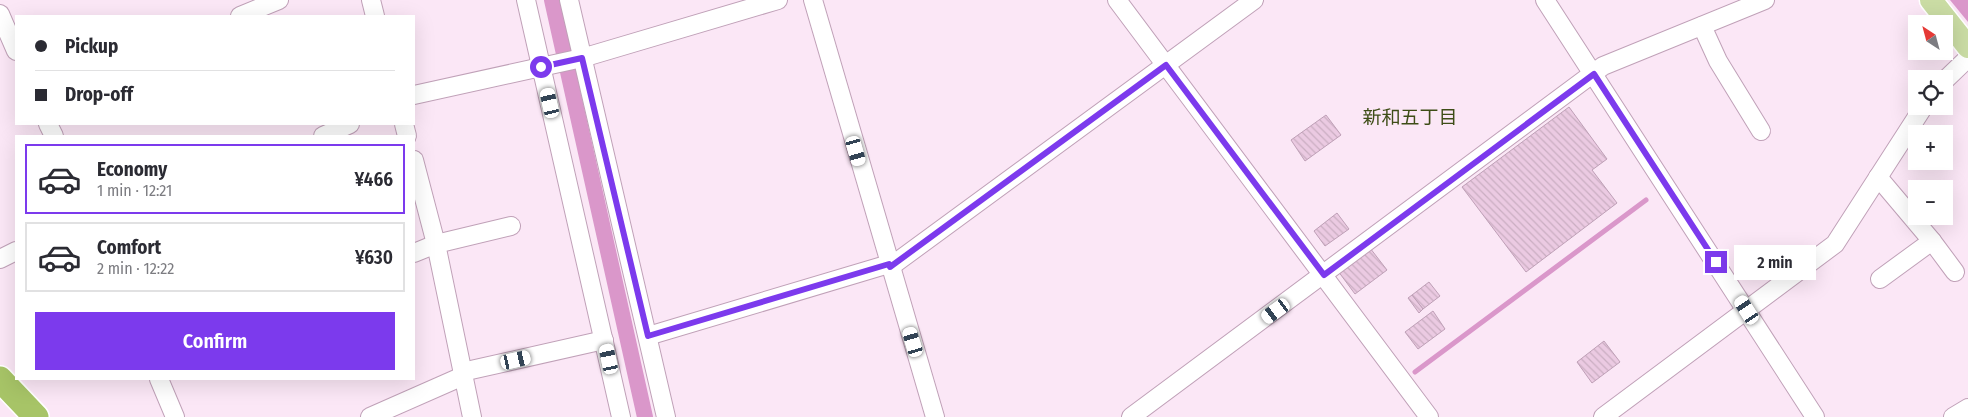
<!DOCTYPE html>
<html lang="en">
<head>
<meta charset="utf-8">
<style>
	body { margin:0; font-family:"Fira Sans Condensed","Noto Sans JP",sans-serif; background:#f7f7f7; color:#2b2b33; height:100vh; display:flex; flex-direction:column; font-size:19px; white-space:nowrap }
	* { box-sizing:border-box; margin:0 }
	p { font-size:16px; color:#7c7c81 }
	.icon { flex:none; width:28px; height:28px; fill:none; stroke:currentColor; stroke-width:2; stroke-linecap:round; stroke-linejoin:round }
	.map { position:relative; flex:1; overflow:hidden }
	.details { position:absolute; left:15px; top:135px; width:400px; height:245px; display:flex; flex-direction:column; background:#fff; border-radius:0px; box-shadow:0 5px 20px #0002 }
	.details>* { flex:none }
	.banner { position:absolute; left:15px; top:15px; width:400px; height:110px; border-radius:0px; box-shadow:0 5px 20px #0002; display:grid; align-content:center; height:110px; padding:0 20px; background:#fff }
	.needle { width:32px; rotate:324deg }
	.tools { position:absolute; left:1908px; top:15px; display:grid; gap:10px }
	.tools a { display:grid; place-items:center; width:45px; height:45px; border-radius:0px; background:#fff; box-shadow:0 5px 20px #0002; font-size:25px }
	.end { position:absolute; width:22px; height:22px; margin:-11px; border:6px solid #7c3aed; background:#fff; box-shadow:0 0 0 2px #fff }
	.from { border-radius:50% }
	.bubble { position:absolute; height:35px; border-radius:0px; background:#fff; box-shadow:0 5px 20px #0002; font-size:16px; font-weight:600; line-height:35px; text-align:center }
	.car { position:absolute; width:15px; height:30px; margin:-15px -8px; border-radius:6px; box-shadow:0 0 4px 1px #0007; background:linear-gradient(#fff 24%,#345 0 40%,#fff 0 76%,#345 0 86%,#fff 0) }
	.banner b { display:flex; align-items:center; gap:18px; height:48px; font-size:19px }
	.banner b+b { border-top:1px solid #e1e1e2 }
	.banner i { width:12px; height:12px; background:#2b2b33 }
	ul { padding:9px 0 0; list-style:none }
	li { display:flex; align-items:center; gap:15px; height:70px; margin:0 10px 8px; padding:0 10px; border:2px solid #e1e1e2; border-radius:0px }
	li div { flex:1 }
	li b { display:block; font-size:19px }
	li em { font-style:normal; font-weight:600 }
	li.current { border-color:#7c3aed }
	li>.icon { width:45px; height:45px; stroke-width:1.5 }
	.primary-button { display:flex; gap:10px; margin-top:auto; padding:10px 20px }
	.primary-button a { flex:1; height:58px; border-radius:0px; background:#7c3aed; color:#fff; font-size:20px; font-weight:600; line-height:58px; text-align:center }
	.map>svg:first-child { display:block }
	.water { fill:#da97ca }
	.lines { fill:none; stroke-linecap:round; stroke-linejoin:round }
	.stream { stroke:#da97ca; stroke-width:5 }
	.canal { stroke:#da97ca; stroke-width:16 }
	.building { fill:url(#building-back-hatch); stroke:#be9fb6 }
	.minor-casing { stroke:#c0a1b8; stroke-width:20 }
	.major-casing { stroke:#fff; stroke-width:25 }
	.highway-casing { stroke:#fff; stroke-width:28 }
	.minor { stroke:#fff; stroke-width:18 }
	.major { stroke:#cadca4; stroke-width:22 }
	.highway { stroke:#a7c467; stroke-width:25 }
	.route { stroke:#7c3aed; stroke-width:6 }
	.labels { text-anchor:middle; stroke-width:4; stroke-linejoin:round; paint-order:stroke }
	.neighbourhood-label { font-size:19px; fill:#3e4d17; stroke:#fbe7f6 }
</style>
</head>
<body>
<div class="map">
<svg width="1968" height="417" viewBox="0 0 1968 417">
	<defs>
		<pattern id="building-back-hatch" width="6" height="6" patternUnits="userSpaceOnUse" patternTransform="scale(1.25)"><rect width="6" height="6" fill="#ebcae2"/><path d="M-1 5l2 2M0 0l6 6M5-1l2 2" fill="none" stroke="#caaec2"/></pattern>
	</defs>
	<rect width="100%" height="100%" fill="#fbe7f6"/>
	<polygon class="water" points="1950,0 1968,0 1968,22"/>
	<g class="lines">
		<polyline class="stream" points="1415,372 1646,200"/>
		<polyline class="canal" points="552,0 645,417"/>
	</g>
	<g class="building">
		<polygon points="1569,107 1607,159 1592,170 1617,203 1526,272 1462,187"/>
		<polygon points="1326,115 1341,135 1305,161 1291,140"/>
		<polygon points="1337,213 1349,229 1325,246 1314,231"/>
		<polygon points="1370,248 1387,270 1355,294 1338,271"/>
		<polygon points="1429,282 1440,296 1423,309 1412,295"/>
		<polygon points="1412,295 1423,309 1419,313 1408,298"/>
		<polygon points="1433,311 1445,329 1418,349 1405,332"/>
		<polygon points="1604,341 1620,362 1592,383 1577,362"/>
	</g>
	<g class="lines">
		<g class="minor-casing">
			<g id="minor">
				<polyline points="371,0 375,16"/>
				<polyline points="526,0 621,417"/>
				<polyline points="569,0 666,417"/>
				<polyline points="813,0 935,417"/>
				<polyline points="1117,0 1429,417"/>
				<polyline points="1545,0 1815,417"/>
				<polyline points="0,14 16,51"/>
				<polyline points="240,16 279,0"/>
				<polyline points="1702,26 1718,61 1761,131"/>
				<polyline points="1944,81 1968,58"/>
				<polyline points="414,95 582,58 778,0"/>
				<polyline points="48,124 54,136"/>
				<polyline points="404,124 407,136"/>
				<polyline points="323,136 350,124"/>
				<polyline points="414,160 436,244 472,417"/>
				<polyline points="1878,177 1932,241 1955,272"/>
				<polyline points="414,253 436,244 511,226"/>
				<polyline points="0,259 16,251"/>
				<polyline points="890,267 1254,0"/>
				<polyline points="1880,279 1932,241"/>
				<polyline points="648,336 889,264"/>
				<polyline points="462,372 604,340"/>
				<polyline points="159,379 175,417"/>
				<polyline points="370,417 463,376"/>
				<polyline points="1131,417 1603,66 1765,0"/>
				<polyline points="1603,417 1835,244 1924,106"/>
				<polyline points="1953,417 1968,408"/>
			</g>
		</g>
		<g class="major-casing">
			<polyline id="major" points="1931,0 1968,47"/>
		</g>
		<g class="highway-casing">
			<polyline id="highway" points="0,379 36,417"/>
		</g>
		<use href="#minor" class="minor"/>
		<use href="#major" class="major"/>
		<use href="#highway" class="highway"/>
	</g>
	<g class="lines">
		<polyline class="route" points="541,67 582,58 648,336 889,264 890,267 1166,65 1324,275 1594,74 1716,262"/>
	</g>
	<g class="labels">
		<g class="neighbourhood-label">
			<text x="1410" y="124">新和五丁目</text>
		</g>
	</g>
</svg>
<div class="tools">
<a><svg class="needle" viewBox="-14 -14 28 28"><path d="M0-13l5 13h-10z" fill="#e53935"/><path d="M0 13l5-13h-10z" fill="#7c7c81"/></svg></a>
<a><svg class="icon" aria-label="locate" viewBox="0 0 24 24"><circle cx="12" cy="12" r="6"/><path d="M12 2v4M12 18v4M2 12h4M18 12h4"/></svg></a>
<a>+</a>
<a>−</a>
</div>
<i class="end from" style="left:541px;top:67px"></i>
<i class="end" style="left:1716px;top:262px"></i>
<div class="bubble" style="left:1734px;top:245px;width:82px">2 min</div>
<i class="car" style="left:550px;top:103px;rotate:347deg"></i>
<i class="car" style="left:856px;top:151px;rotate:164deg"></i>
<i class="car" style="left:1747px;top:310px;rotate:327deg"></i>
<i class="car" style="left:1276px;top:311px;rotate:234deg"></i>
<i class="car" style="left:913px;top:342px;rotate:343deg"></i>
<i class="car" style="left:609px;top:359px;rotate:348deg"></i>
<i class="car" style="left:516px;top:360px;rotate:77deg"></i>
<div class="banner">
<b><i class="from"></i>Pickup</b>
<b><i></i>Drop-off</b>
</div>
<section class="details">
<ul>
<li class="current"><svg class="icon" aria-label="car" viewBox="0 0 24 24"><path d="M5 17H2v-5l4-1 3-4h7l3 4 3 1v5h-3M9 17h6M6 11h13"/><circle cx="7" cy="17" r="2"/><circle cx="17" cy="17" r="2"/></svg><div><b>Economy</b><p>1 min · 12:21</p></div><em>¥466</em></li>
<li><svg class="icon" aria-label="car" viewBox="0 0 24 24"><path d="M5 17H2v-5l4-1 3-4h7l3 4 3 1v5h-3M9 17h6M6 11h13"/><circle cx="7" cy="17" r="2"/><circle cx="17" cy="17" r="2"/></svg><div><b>Comfort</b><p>2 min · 12:22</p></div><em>¥630</em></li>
</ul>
<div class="primary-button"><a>Confirm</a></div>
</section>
</div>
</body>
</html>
